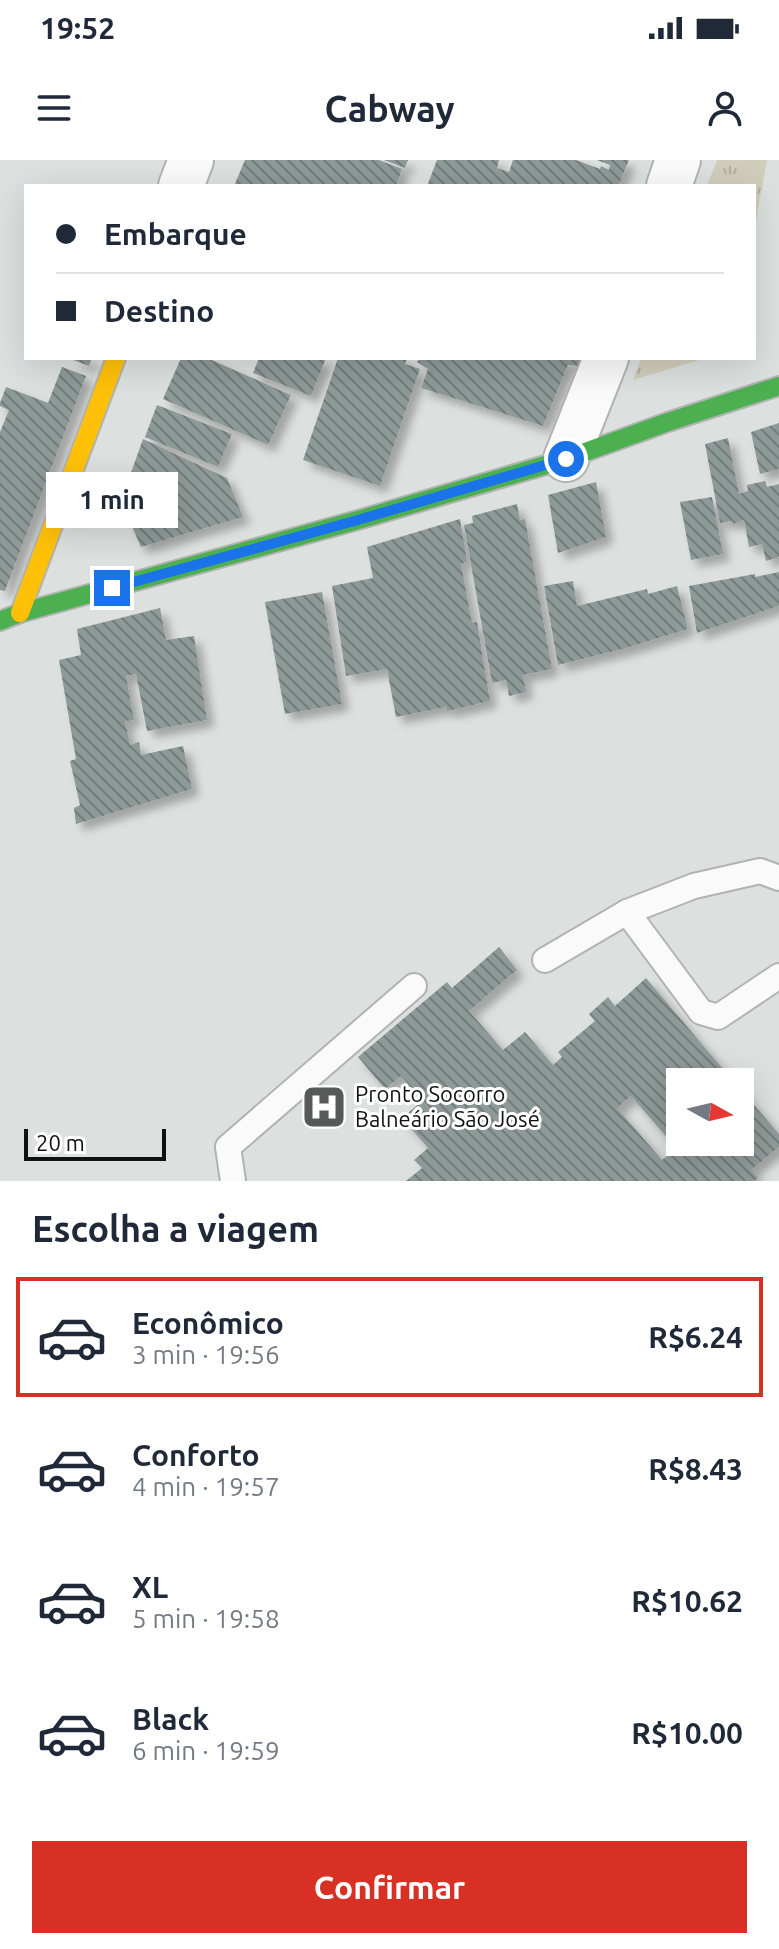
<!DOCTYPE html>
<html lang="pt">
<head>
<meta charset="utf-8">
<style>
	body { margin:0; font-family:Ubuntu,sans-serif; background:#f6f6f7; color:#1f2937; height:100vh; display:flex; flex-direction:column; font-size:30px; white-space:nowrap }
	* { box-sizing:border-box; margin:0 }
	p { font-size:26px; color:#747a83 }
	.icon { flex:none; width:44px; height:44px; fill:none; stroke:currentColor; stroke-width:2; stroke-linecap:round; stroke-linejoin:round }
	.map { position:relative; height:1021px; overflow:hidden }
	.side { display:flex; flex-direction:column; background:#fff; flex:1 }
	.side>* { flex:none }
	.guide { position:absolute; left:24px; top:24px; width:732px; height:176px; border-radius:0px; box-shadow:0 8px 32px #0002; display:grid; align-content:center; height:176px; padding:0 32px; background:#fff }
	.needle { width:52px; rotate:98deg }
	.buttons { position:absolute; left:666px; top:908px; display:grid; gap:16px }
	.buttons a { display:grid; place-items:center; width:88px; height:88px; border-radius:0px; background:#fff; box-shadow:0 8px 32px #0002; font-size:40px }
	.scale { position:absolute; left:24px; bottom:20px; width:142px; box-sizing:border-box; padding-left:8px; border:4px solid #101211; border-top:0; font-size:22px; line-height:28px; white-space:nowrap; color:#101211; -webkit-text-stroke:6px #fff; paint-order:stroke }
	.end { position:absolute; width:36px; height:36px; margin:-18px; border:10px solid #1a73e8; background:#fff; box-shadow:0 0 0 4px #fff }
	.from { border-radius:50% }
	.bubble { position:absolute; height:56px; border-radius:0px; background:#fff; box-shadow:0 8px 32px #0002; font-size:26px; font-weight:700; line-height:56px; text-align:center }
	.guide b { display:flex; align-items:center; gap:28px; height:76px; font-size:30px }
	.guide b+b { border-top:2px solid #e0e1e3 }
	.guide i { width:20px; height:20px; background:#1f2937 }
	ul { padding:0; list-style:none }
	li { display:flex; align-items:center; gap:24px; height:120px; margin:0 16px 12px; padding:0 16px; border:4px solid transparent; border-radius:0px }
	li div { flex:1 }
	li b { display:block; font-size:30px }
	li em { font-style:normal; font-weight:700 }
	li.selected { border-color:#d93025 }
	li>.icon { width:72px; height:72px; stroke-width:1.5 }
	h2 { padding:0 32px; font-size:36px; line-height:96px }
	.primary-button { display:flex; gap:16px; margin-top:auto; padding:16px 32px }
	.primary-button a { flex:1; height:92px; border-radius:0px; background:#d93025; color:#fff; font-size:32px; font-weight:700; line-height:92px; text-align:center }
	.status { display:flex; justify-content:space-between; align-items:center; height:56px; padding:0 40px; background:#fff; direction:ltr }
	.status svg { height:22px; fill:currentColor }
	header { display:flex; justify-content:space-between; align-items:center; height:104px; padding:0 32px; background:#fff; font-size:36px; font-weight:700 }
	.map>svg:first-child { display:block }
	.park { fill:url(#park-tufts) }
	.building { fill:url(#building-back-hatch); fill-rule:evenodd; filter:url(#shadow) }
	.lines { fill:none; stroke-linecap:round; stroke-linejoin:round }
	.lane-casing { stroke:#b1b3b1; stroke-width:28 }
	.street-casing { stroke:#b1b3b1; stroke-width:48 }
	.fast-casing { stroke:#b1b3b1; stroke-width:22 }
	.slow-casing { stroke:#b1b3b1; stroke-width:22 }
	.lane { stroke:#fafafa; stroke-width:24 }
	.street { stroke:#fafafa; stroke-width:44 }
	.fast { stroke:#4caf50; stroke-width:18 }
	.slow { stroke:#ffc107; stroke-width:18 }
	.route { stroke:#1a73e8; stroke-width:10 }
	.labels { text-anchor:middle; stroke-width:6; stroke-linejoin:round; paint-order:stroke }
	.poi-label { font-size:22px; fill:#101211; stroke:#fff; text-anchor:start }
</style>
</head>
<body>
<div class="status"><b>19:52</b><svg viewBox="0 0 49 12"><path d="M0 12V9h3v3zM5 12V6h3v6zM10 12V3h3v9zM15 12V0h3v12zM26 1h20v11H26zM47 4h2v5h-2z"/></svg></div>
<header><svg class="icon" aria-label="menu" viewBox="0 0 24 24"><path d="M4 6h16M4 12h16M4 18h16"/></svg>Cabway<svg class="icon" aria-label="person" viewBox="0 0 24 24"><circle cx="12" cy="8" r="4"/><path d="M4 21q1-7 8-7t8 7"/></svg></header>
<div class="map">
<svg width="779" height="1021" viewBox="0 0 779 1021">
	<defs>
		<pattern id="park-tufts" width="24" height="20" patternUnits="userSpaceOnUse" patternTransform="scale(2)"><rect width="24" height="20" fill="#d0cdbb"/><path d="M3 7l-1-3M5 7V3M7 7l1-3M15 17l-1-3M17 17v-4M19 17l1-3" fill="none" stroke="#b2afa0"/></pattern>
		<pattern id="building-back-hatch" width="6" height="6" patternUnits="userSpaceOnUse" patternTransform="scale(2)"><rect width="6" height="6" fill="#8e9a98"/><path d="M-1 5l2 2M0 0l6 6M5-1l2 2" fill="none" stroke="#737c7b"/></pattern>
		<filter id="shadow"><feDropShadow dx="7" dy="7" stdDeviation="4" flood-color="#0004"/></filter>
	</defs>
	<rect width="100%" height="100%" fill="#dce0de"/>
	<g class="park">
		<polygon points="717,0 767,0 754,72 754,26 707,26"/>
		<polygon points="641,198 706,198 633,220"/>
	</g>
	<g class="building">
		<polygon points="245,0 379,0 402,9 396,26 234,26"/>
		<polygon points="384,0 408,0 405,8"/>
		<polygon points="437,0 499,0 497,8 509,12 513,0 576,0 600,9 601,6 609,10 610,5 597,0 629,0 618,26 427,26"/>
		<polygon points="68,198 92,198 89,206"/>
		<polygon points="181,198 207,198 291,235 268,285 163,239"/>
		<polygon points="259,198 326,198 311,236 253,213"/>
		<polygon points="338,198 407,198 405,204 420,209 380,326 303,300"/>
		<polygon points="420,198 591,198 588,207 568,205 543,266 421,228 428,209 417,202"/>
		<polygon points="62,207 86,216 5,431 0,430 0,272 9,250 0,246 0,243 6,227 48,243"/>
		<polygon points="157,245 232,274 218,307 145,277"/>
		<polygon points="779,263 779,309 760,314 751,272"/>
		<polygon points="728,278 739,334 748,331 747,325 765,321 767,327 779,324 779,397 766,401 762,384 749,387 744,360 733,364 732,361 720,363 705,284"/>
		<polygon points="143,279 227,318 243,357 141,387 121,341"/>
		<polygon points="596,322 606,377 558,393 548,335"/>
		<polygon points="712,337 723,394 691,400 680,342"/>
		<polygon points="517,344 520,360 525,359 552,509 523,515 526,532 509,536 506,520 492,523 464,365 473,363 472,356"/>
		<polygon points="460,359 467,401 461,404 472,463 477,462 490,541 447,551 446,547 396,557 387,509 346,516 332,426 373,418 367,387"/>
		<polygon points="779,412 779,446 697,473 689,426 755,414 755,417"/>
		<polygon points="573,421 577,446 647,429 648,434 677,426 688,469 626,488 558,505 544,426"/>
		<polygon points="322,432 342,544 285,554 265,442"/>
		<polygon points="160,448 166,480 194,476 207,560 147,571 136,514 126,516 134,560 125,561 130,585 139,582 141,595 183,586 192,629 76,664 74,648 80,645 70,601 76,599 59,500 81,495 77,469"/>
		<path d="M 499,787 L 517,810 L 469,851 L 503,890 L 525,872 L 553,905 L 562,897 L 558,892 L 595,861 L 589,854 L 608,837 L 615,846 L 646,818 L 734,922 L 680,922 L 680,982 L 740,982 L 740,929 L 779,974 L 779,987 L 751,1010 L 758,1018 L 754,1021 L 406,1021 L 422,1008 L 414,1000 L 428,988 L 402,958 L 422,941 L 401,916 L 385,929 L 358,897 L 447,822 L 452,828 ZM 631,936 L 676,988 L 662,1000 L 617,948 Z"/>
	</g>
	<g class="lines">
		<g class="lane-casing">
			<g id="lane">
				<polyline points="627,752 701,852 718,857 779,816"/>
				<polyline points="545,800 627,752 694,726 760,711 779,718"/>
				<polyline points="233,1021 228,987 414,826"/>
			</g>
		</g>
		<g class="street-casing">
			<g id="street">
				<polyline points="181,26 191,0"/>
				<polyline points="669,26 678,0"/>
				<polyline points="566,299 606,198"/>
			</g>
		</g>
		<g class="fast-casing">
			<polyline id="fast" points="0,461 20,453 358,360 566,299 668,262 779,226"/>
		</g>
		<g class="slow-casing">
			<polyline id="slow" points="20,453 116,198"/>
		</g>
		<use href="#lane" class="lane"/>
		<use href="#street" class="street"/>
		<use href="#fast" class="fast"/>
		<use href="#slow" class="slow"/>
	</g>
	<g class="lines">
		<polyline class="route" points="112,428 358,360 566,299"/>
	</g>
	<defs>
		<g id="hospital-square" transform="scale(2.3)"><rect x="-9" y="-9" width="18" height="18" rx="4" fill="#575a59" stroke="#fff"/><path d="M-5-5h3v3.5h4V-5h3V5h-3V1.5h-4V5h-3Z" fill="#fff"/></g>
	</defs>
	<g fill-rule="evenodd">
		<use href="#hospital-square" x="324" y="947"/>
	</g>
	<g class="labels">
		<g class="poi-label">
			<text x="355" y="942">Pronto Socorro<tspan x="355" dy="25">Balneário São José</tspan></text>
		</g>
	</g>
</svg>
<div class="buttons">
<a><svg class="needle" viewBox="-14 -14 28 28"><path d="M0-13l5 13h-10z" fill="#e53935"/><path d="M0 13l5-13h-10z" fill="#747a83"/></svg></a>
</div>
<div class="scale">20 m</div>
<i class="end from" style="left:566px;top:299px"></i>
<i class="end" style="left:112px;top:428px"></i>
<div class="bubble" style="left:46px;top:312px;width:132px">1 min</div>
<div class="guide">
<b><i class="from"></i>Embarque</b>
<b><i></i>Destino</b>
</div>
</div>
<section class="side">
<h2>Escolha a viagem</h2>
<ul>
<li class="selected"><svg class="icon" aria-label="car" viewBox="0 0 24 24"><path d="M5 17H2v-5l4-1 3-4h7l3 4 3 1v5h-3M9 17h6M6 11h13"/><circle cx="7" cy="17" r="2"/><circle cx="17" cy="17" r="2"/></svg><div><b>Econômico</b><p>3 min · 19:56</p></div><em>R$6.24</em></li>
<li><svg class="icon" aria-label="car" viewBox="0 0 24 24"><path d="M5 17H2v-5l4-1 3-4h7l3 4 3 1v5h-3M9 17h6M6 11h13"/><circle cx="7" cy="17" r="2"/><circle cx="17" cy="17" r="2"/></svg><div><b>Conforto</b><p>4 min · 19:57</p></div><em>R$8.43</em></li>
<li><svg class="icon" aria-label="car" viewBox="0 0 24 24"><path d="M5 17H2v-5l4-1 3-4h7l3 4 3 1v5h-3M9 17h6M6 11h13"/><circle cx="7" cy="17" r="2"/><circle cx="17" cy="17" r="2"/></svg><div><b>XL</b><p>5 min · 19:58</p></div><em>R$10.62</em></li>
<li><svg class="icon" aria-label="car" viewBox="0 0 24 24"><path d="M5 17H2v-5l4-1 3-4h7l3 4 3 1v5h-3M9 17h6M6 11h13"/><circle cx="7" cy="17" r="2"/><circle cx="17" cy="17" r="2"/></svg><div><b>Black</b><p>6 min · 19:59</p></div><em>R$10.00</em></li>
</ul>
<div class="primary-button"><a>Confirmar</a></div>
</section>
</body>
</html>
